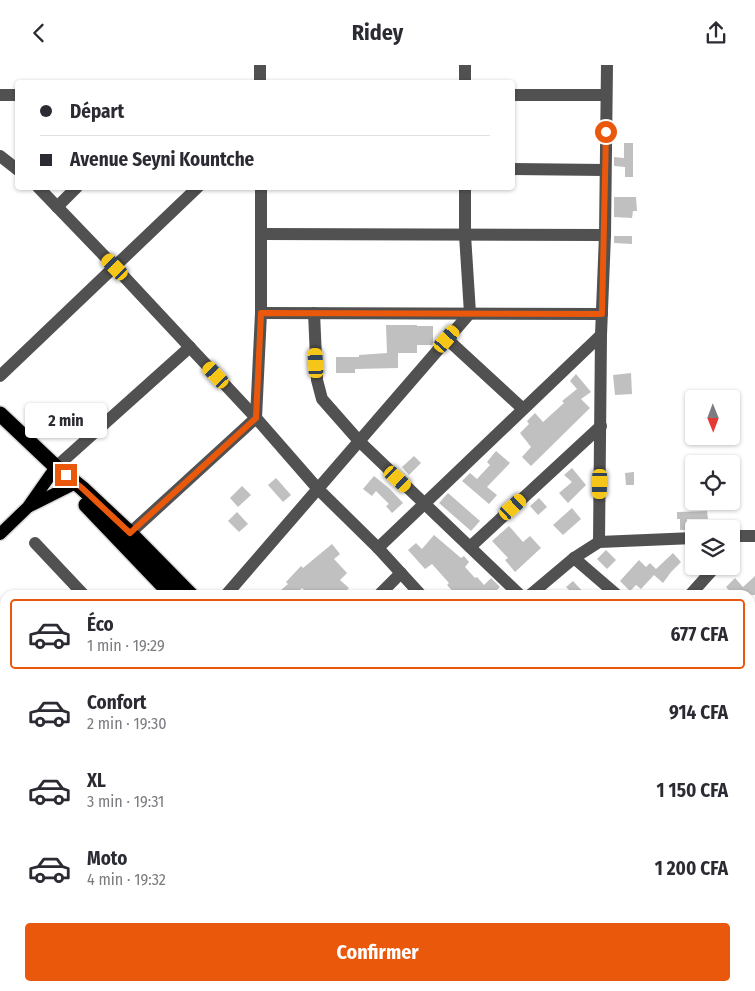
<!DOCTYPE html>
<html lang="fr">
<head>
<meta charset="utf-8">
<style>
	body { margin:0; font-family:"Fira Sans Condensed",sans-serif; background:#f2f2f3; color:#2b2b33; height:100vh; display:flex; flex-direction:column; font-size:19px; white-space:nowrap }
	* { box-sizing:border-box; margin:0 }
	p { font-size:16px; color:#7c7c81 }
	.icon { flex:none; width:28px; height:28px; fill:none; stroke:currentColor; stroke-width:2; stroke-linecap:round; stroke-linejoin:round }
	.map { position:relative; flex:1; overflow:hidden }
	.details { position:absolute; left:0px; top:525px; width:755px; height:401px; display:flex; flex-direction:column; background:#fff; border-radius:15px 15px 0 0; box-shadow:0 1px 4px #0004 }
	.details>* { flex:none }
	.guide { position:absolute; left:15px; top:15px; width:500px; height:110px; border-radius:5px; box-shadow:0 1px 4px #0004; display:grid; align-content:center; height:110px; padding:0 25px; background:#fff }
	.needle { width:32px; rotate:179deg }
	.tools { position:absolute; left:685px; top:325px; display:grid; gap:10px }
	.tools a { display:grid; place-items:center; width:55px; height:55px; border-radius:5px; background:#fff; box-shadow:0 1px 4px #0004; font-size:25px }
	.end { position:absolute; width:22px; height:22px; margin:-11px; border:6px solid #ea580c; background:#fff; box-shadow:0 0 0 2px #fff }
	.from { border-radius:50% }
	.bubble { position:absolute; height:35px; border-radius:5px; background:#fff; box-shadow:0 1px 4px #0004; font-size:16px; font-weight:700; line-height:35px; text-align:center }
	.car { position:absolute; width:15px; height:30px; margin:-15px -8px; border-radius:6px; box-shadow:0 0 4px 1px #0007; background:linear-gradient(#f5c518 24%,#345 0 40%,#f5c518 0 76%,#345 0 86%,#f5c518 0) }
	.guide b { display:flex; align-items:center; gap:18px; height:48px; font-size:19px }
	.guide b+b { border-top:1px solid #e1e1e2 }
	.guide i { width:12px; height:12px; background:#2b2b33 }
	ul { padding:9px 0 0; list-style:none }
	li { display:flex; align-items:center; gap:15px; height:70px; margin:0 10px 8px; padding:0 15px; border:2px solid transparent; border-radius:5px }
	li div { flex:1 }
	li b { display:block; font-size:19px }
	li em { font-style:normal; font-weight:700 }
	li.current { border-color:#ea580c }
	li>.icon { width:45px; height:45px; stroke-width:1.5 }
	.primary-button { display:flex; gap:10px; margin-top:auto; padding:10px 25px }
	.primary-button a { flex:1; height:58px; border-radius:5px; background:#ea580c; color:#fff; font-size:20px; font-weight:700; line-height:58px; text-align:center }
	header { display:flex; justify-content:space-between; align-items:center; height:65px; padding:0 25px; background:#fff; font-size:22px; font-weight:700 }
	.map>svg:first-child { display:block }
	.building { fill:#c0c0c0 }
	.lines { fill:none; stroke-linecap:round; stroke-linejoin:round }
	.major-casing { stroke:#dbdbdb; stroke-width:15 }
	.highway-casing { stroke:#dbdbdb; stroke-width:18 }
	.minor { stroke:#515151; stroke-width:12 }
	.major { stroke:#000; stroke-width:12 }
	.highway { stroke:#000; stroke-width:15 }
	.route { stroke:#ea580c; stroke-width:6 }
</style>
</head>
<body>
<header><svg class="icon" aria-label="back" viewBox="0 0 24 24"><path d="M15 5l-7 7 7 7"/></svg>Ridey<svg class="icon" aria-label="share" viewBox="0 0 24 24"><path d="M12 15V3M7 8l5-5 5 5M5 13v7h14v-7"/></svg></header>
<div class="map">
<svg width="755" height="926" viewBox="0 0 755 926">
	<rect width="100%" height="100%" fill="#fff"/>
	<g class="building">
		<polygon points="624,78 633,78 633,112 625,112 625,102 614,101 614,92 624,93"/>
		<polygon points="614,132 636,132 637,146 633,146 632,153 614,152"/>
		<polygon points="614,171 632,171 632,179 614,178"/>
		<polygon points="386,260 417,260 417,261 433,261 433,278 432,280 417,280 417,288 398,288 398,303 355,304 355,308 336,308 336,292 359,292 359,290 387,288"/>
		<polygon points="631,308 632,329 615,330 613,310"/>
		<polygon points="576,309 591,327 581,334 590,343 531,401 522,392 531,382 520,368 529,359 527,356 535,348 543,357 564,338 562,336 577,324 570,316"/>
		<polygon points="496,386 510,398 487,422 497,430 489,439 462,416 470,408 477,414 490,400 487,397"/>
		<polygon points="414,391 421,398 409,410 402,402"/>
		<polygon points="572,403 586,420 568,438 559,428 572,417 564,410"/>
		<polygon points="634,407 634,420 626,420 625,408"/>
		<polygon points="374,411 390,424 403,438 392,448 386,441 389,439 376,426 372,431 363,424"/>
		<polygon points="276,413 291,430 283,437 268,420"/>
		<polygon points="242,421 251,430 238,442 230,433"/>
		<polygon points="448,428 480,456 471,466 439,438"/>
		<polygon points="539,433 547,442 538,450 530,441"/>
		<polygon points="572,443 581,454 563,470 553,460"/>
		<polygon points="707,446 708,454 687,454 687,465 680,465 680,454 677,454 677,447"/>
		<polygon points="237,447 248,459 239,467 228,456"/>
		<polygon points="509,461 523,477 530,471 541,483 515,507 505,495 508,493 492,476"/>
		<polygon points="434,470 461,493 464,491 469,497 465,502 475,513 477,512 484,520 491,513 500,522 492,530 478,530 474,526 470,530 465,530 460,526 456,530 447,520 449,518 432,499 425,504 408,485 416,478 422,484"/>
		<polygon points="332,479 340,489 334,494 347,508 340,515 349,523 342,530 309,530 302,523 295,530 284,530 280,526 288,519 286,517 301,501 303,503"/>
		<polygon points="606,485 616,495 607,504 597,494"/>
		<polygon points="673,488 681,497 671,507 663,518 654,510 641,524 636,520 630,526 620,516 639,495 646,502 650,498 656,504"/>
		<polygon points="755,511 755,530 733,530 726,522 735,513 743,522"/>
		<polygon points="573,516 586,530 574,530 566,522"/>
	</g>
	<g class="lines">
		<g class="major-casing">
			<g id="major">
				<polyline points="30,441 76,418"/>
				<polyline points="0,469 28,442 56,402"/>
				<polyline points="101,926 106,921"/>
			</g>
		</g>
		<g class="highway-casing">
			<g id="highway">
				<polyline points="0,349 56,402 82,423 130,468 191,530"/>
				<polyline points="86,440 172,530"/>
				<polyline points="566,921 570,926"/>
				<polyline points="583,921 588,926"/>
			</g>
		</g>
		<g class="minor">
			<polyline points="260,0 260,18"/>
			<polyline points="465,18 465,0"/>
			<polyline points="0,30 18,30"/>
			<polyline points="512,30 606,30"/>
			<polyline points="0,91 18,105"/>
			<polyline points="512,104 605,105"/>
			<polyline points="38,122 115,202 256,353 318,424 378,483 421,530"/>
			<polyline points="57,142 77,122"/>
			<polyline points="261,169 605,170"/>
			<polyline points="261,248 602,249"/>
			<polyline points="314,248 317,315 322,334 359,376 520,530"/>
			<polyline points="447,274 523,344"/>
			<polyline points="0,311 198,122"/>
			<polyline points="56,402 190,282"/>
			<polyline points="130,468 256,353 261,248 261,122"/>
			<polyline points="731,471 755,471"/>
			<polyline points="599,477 601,270 605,170 607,0"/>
			<polyline points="35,478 84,530"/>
			<polyline points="470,482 601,361"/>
			<polyline points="378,483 601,270"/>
			<polyline points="574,493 617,530"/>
			<polyline points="226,530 470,248 465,170 465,122"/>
			<polyline points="379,530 401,508"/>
			<polyline points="530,530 574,493 599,477 694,473"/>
			<polyline points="690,530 716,501"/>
			<polyline points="750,563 755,557"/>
			<polyline points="750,653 755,658"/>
			<polyline points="750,748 755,753"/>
			<polyline points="0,751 5,746"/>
			<polyline points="750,789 755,785"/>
			<polyline points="0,797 5,802"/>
			<polyline points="750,881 755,886"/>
			<polyline points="299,921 303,926"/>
			<polyline points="399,926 405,921"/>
		</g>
		<use href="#major" class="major"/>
		<use href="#highway" class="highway"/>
	</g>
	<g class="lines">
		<polyline class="route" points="66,410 82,423 130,468 256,353 261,248 602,249 606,67"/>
	</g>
</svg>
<div class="tools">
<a><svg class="needle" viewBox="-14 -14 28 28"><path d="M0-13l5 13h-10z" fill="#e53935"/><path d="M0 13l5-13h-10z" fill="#7c7c81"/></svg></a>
<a><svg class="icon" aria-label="locate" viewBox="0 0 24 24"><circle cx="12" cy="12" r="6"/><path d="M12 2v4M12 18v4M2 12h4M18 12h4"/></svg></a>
<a><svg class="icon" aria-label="layers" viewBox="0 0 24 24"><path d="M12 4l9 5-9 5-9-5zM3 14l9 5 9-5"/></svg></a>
</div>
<i class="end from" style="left:606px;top:67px"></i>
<i class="end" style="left:66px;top:410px"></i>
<div class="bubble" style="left:25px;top:338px;width:82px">2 min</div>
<i class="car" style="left:115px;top:202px;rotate:316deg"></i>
<i class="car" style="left:447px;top:274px;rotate:41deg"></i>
<i class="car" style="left:316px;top:298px;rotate:357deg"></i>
<i class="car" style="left:216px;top:310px;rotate:317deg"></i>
<i class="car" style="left:398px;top:414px;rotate:133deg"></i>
<i class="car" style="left:600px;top:419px;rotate:181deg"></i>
<i class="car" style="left:513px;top:442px;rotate:48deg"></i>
<div class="guide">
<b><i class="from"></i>Départ</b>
<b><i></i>Avenue Seyni Kountche</b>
</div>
<section class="details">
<ul>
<li class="current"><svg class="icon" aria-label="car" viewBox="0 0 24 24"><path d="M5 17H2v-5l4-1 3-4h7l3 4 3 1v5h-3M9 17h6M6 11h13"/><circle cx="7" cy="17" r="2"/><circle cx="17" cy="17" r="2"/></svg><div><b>Éco</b><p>1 min · 19:29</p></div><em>677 CFA</em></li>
<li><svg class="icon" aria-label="car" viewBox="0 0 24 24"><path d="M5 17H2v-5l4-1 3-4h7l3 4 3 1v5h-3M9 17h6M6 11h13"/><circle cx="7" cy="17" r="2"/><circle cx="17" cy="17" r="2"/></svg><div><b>Confort</b><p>2 min · 19:30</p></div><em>914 CFA</em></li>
<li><svg class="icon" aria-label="car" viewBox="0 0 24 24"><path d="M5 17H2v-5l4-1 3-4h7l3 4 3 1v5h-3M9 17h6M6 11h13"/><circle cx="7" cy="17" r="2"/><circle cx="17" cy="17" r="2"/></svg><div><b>XL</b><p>3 min · 19:31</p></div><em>1 150 CFA</em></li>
<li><svg class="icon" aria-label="car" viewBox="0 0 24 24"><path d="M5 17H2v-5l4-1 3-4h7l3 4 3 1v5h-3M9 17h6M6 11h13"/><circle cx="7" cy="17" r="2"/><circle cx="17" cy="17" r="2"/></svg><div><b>Moto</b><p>4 min · 19:32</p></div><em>1 200 CFA</em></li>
</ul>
<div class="primary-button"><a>Confirmer</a></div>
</section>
</div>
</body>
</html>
